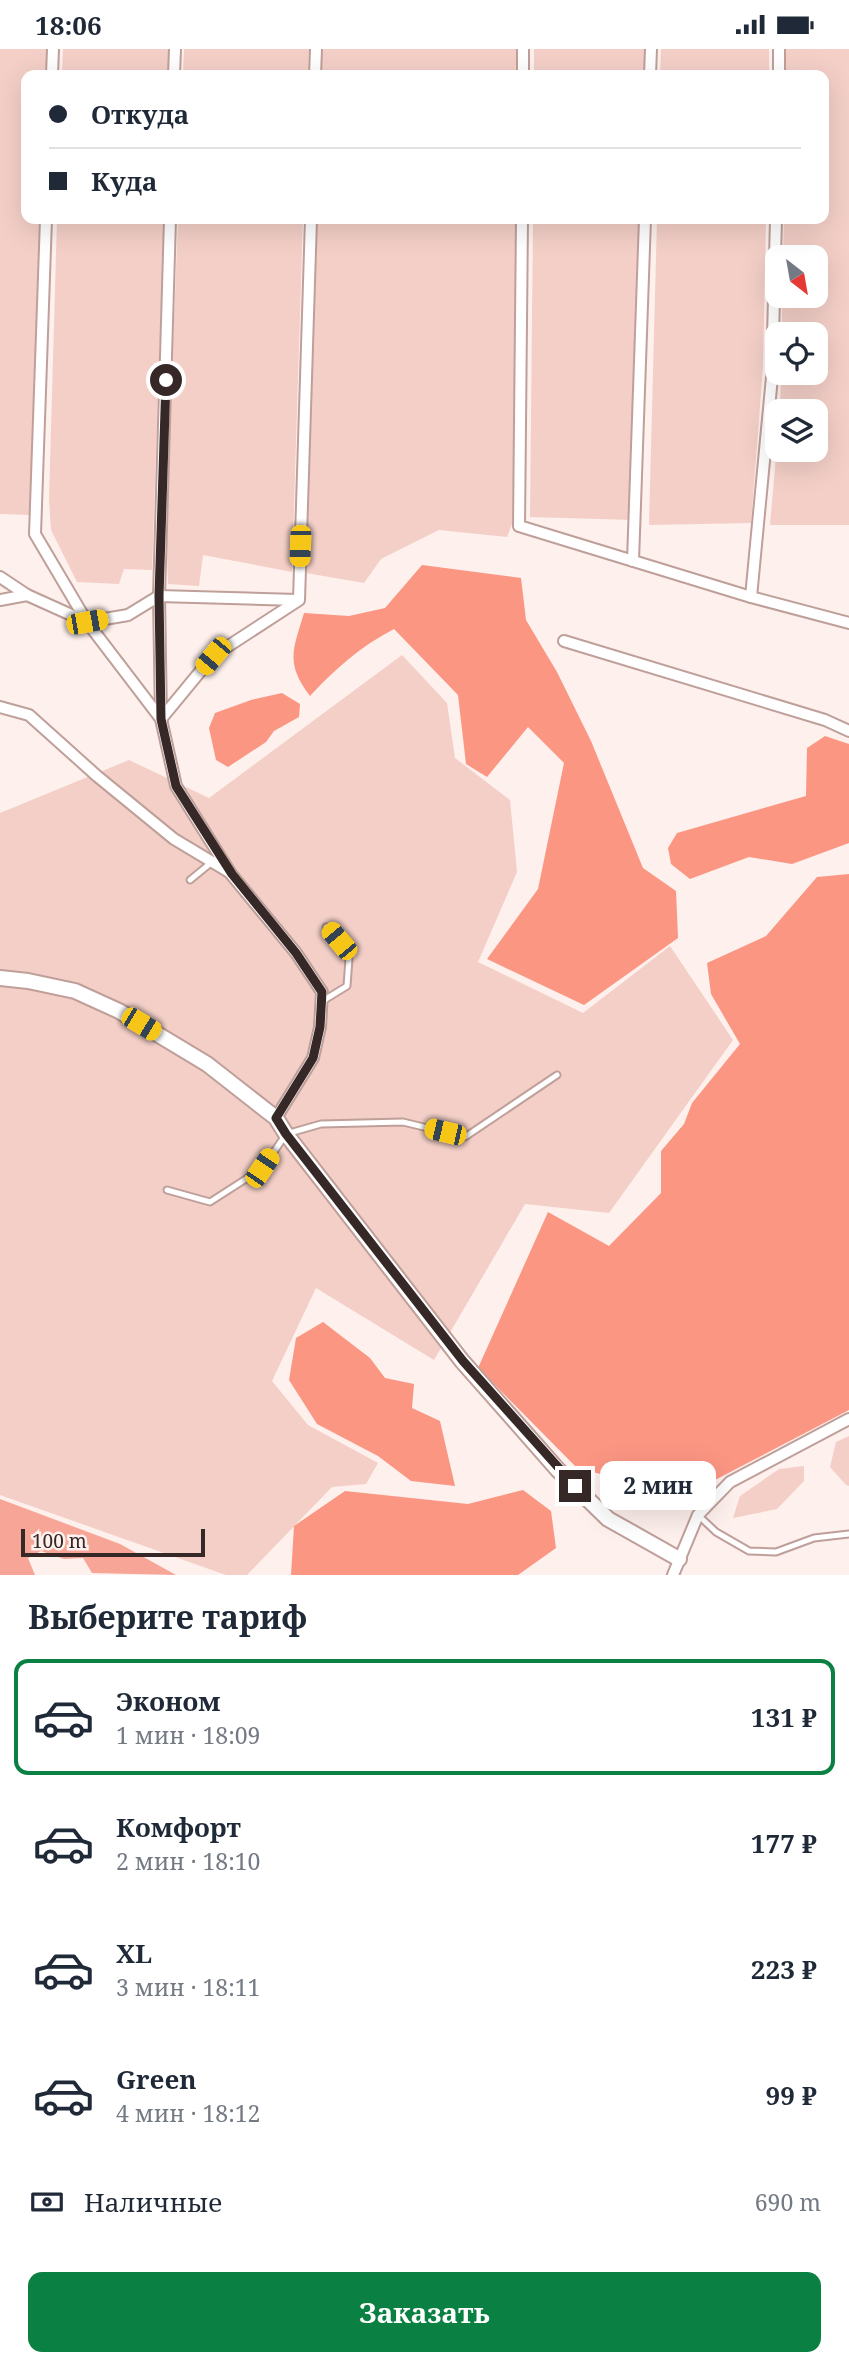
<!DOCTYPE html>
<html lang="ru">
<head>
<meta charset="utf-8">
<style>
	body { margin:0; font-family:"Noto Serif",serif; background:#f6f6f7; color:#1f2937; height:100vh; display:flex; flex-direction:column; font-size:26px; white-space:nowrap }
	* { box-sizing:border-box; margin:0 }
	p { font-size:23px; color:#747a83 }
	.icon { flex:none; width:38px; height:38px; fill:none; stroke:currentColor; stroke-width:2; stroke-linecap:round; stroke-linejoin:round }
	.map { position:relative; height:1526px; overflow:hidden }
	.drawer { display:flex; flex-direction:column; background:#fff; flex:1 }
	.drawer>* { flex:none }
	.hud { position:absolute; left:21px; top:21px; width:808px; height:154px; border-radius:14px; box-shadow:0 7px 28px #0002; display:grid; align-content:center; height:154px; padding:0 28px; background:#fff }
	.needle { width:46px; rotate:149deg }
	.controls { position:absolute; left:765px; top:196px; display:grid; gap:14px }
	.controls a { display:grid; place-items:center; width:63px; height:63px; border-radius:14px; background:#fff; box-shadow:0 7px 28px #0002; font-size:35px }
	.scale { position:absolute; left:21px; bottom:18px; width:184px; box-sizing:border-box; padding-left:7px; border:4px solid #352826; border-top:0; font-size:19px; line-height:24px; white-space:nowrap; color:#352826; -webkit-text-stroke:5px #fef0ed; paint-order:stroke }
	.end { position:absolute; width:32px; height:32px; margin:-16px; border:9px solid #352826; background:#fff; box-shadow:0 0 0 4px #fff }
	.from { border-radius:50% }
	.bubble { position:absolute; height:49px; border-radius:14px; background:#fff; box-shadow:0 7px 28px #0002; font-size:23px; font-weight:700; line-height:49px; text-align:center }
	.car { position:absolute; width:21px; height:42px; margin:-21px -10px; border-radius:9px; box-shadow:0 0 5px 2px #0007; background:linear-gradient(#f5c518 24%,#345 0 40%,#f5c518 0 76%,#345 0 86%,#f5c518 0) }
	.hud b { display:flex; align-items:center; gap:24px; height:66px; font-size:26px }
	.hud b+b { border-top:2px solid #e0e1e3 }
	.hud i { width:18px; height:18px; background:#1f2937 }
	ul { padding:0; list-style:none }
	li { display:flex; align-items:center; gap:21px; height:116px; margin:0 14px 10px; padding:0 14px; border:4px solid transparent; border-radius:14px }
	li div { flex:1 }
	li b { display:block; font-size:26px }
	li em { font-style:normal; font-weight:700 }
	li.current { border-color:#0b8043 }
	li>.icon { width:63px; height:63px; stroke-width:1.5 }
	h2 { padding:0 28px; font-size:32px; line-height:84px }
	.pay { display:flex; align-items:center; gap:18px; height:77px; padding:0 28px; font-size:26px }
	.pay p { margin-inline-start:auto }
	.cta { display:flex; gap:14px; margin-top:auto; padding:14px 28px }
	.cta a { flex:1; height:80px; border-radius:14px; background:#0b8043; color:#fff; font-size:28px; font-weight:700; line-height:80px; text-align:center }
	.status { display:flex; justify-content:space-between; align-items:center; height:49px; padding:0 35px; background:#fff; direction:ltr }
	.status svg { height:19px; fill:currentColor }
	.map>svg:first-child { display:block }
	.green { fill:#f3cfc7 }
	.forest { fill:#fb9683 }
	.water { fill:#f7a596 }
	.lines { fill:none; stroke-linecap:round; stroke-linejoin:round }
	.lane-casing { stroke:#bf9f99; stroke-width:9 }
	.street-casing { stroke:#bf9f99; stroke-width:14 }
	.secondary-casing { stroke:#bf9f99; stroke-width:18 }
	.lane { stroke:#fff; stroke-width:5 }
	.street { stroke:#fff; stroke-width:10 }
	.secondary { stroke:#fff; stroke-width:14 }
	.route { stroke:#352826; stroke-width:9 }
</style>
</head>
<body>
<div class="status"><b>18:06</b><svg viewBox="0 0 49 12"><path d="M0 12V9h3v3zM5 12V6h3v6zM10 12V3h3v9zM15 12V0h3v12zM26 1h20v11H26zM47 4h2v5h-2z"/></svg></div>
<div class="map">
<svg width="849" height="1526" viewBox="0 0 849 1526">
	<rect width="100%" height="100%" fill="#fef0ed"/>
	<g class="green">
		<polygon points="0,0 48,0 47,26 26,26 26,170 42,170 30,466 0,465"/>
		<polygon points="63,0 171,0 170,26 62,26"/>
		<polygon points="184,0 309,0 308,26 183,26"/>
		<polygon points="322,0 523,0 522,26 322,26"/>
		<polygon points="534,0 648,0 647,26 534,26"/>
		<polygon points="661,0 769,0 769,26 660,26"/>
		<polygon points="786,0 849,0 849,476 770,476 777,396 777,401 816,401 816,362 780,362 781,324 816,324 816,285 782,285 782,247 816,247 816,208 783,208 784,170 824,170 824,26 786,26"/>
		<polygon points="57,170 164,170 152,521 124,520 119,535 77,533 51,481 49,450"/>
		<polygon points="178,170 303,170 292,523 203,506 199,537 168,535 166,474"/>
		<polygon points="317,170 519,170 512,475 507,488 439,481 381,510 364,534 306,524"/>
		<polygon points="533,170 643,170 633,471 530,468"/>
		<polygon points="657,170 766,170 763,318 751,474 649,476"/>
		<polygon points="402,606 447,654 455,709 510,751 517,823 478,913 583,964 670,897 733,991 609,1164 525,1155 434,1311 316,1239 272,1332 308,1376 378,1414 366,1435 332,1438 247,1526 226,1526 0,1446 0,764 129,711 209,749"/>
		<polygon points="849,1387 849,1437 846,1436 830,1418 836,1393"/>
		<polygon points="804,1417 804,1432 777,1460 733,1469 740,1447 779,1420"/>
	</g>
	<g class="forest">
		<path d="M 422,516 L 521,529 L 526,571 L 557,623 L 591,692 L 643,819 L 676,842 L 678,889 L 584,956 L 487,910 L 538,840 L 564,714 L 528,678 L 487,728 L 466,715 L 458,646 L 394,580 C 361,597 335,620 310,647 C 285,614 293,601 304,564 L 349,567 L 385,559 Z"/>
		<polygon points="282,644 300,655 299,668 274,682 266,693 228,718 216,711 209,679 215,664 251,651"/>
		<polygon points="825,687 849,695 849,794 792,815 749,808 690,830 671,815 668,799 677,784 806,747 807,699"/>
		<polygon points="849,825 849,1361 715,1431 644,1436 577,1419 478,1319 548,1163 609,1197 661,1144 661,1102 684,1075 692,1054 740,995 711,945 707,914 766,887 817,828"/>
		<polygon points="323,1273 370,1309 385,1329 414,1335 412,1359 440,1372 455,1437 411,1432 378,1407 317,1375 289,1331 296,1289"/>
		<polygon points="523,1441 551,1462 556,1499 518,1526 291,1526 294,1477 345,1442 468,1455"/>
	</g>
	<polygon class="water" points="0,1450 120,1495 176,1526 92,1524 83,1509 64,1510 41,1502 28,1509 35,1526 0,1526"/>
	<g class="lines">
		<g class="lane-casing">
			<g id="lane">
				<polyline points="190,831 212,813"/>
				<polyline points="321,953 347,937 349,910 326,878"/>
				<polyline points="167,1141 210,1153 263,1119 286,1085 321,1075 403,1073 465,1088 557,1026"/>
				<polyline points="698,1466 716,1483 749,1502 776,1503 814,1489 849,1485"/>
			</g>
		</g>
		<g class="street-casing">
			<g id="street">
				<polyline points="52,26 53,0"/>
				<polyline points="174,26 175,0"/>
				<polyline points="315,26 316,0"/>
				<polyline points="523,26 523,0"/>
				<polyline points="650,26 651,0"/>
				<polyline points="779,26 779,0"/>
				<polyline points="46,170 35,485 87,573 161,670 213,607 299,551 311,170"/>
				<polyline points="170,170 159,547 161,670 176,737 231,825 296,904 322,943 320,978 313,1009 276,1069"/>
				<polyline points="522,170 519,477 751,548 849,574"/>
				<polyline points="633,512 645,170"/>
				<polyline points="0,528 27,546 87,573 128,566 159,547 298,551"/>
				<polyline points="751,548 772,328 776,170"/>
				<polyline points="0,551 27,546"/>
				<polyline points="564,592 825,671 849,682"/>
				<polyline points="0,658 29,666 97,727 174,790 229,823"/>
				<polyline points="673,1526 698,1466 730,1433 849,1370"/>
			</g>
		</g>
		<g class="secondary-casing">
			<polyline id="secondary" points="0,929 28,932 75,942 119,962 207,1015 276,1069 286,1085 462,1312 558,1421 608,1470 679,1510"/>
		</g>
		<use href="#lane" class="lane"/>
		<use href="#street" class="street"/>
		<use href="#secondary" class="secondary"/>
	</g>
	<g class="lines">
		<polyline class="route" points="166,331 159,547 161,670 176,737 232,825 296,904 322,943 320,978 313,1009 276,1069 286,1085 463,1312 575,1437"/>
	</g>
</svg>
<div class="controls">
<a><svg class="needle" viewBox="-14 -14 28 28"><path d="M0-13l5 13h-10z" fill="#e53935"/><path d="M0 13l5-13h-10z" fill="#747a83"/></svg></a>
<a><svg class="icon" aria-label="locate" viewBox="0 0 24 24"><circle cx="12" cy="12" r="6"/><path d="M12 2v4M12 18v4M2 12h4M18 12h4"/></svg></a>
<a><svg class="icon" aria-label="layers" viewBox="0 0 24 24"><path d="M12 4l9 5-9 5-9-5zM3 14l9 5 9-5"/></svg></a>
</div>
<div class="scale">100 m</div>
<i class="end from" style="left:166px;top:331px"></i>
<i class="end" style="left:575px;top:1437px"></i>
<div class="bubble" style="left:600px;top:1412px;width:116px">2 мин</div>
<i class="car" style="left:300px;top:497px;rotate:182deg"></i>
<i class="car" style="left:87px;top:573px;rotate:80deg"></i>
<i class="car" style="left:213px;top:607px;rotate:220deg"></i>
<i class="car" style="left:339px;top:892px;rotate:320deg"></i>
<i class="car" style="left:141px;top:975px;rotate:121deg"></i>
<i class="car" style="left:445px;top:1083px;rotate:283deg"></i>
<i class="car" style="left:262px;top:1119px;rotate:34deg"></i>
<div class="hud">
<b><i class="from"></i>Откуда</b>
<b><i></i>Куда</b>
</div>
</div>
<section class="drawer">
<h2>Выберите тариф</h2>
<ul>
<li class="current"><svg class="icon" aria-label="car" viewBox="0 0 24 24"><path d="M5 17H2v-5l4-1 3-4h7l3 4 3 1v5h-3M9 17h6M6 11h13"/><circle cx="7" cy="17" r="2"/><circle cx="17" cy="17" r="2"/></svg><div><b>Эконом</b><p>1 мин · 18:09</p></div><em>131 ₽</em></li>
<li><svg class="icon" aria-label="car" viewBox="0 0 24 24"><path d="M5 17H2v-5l4-1 3-4h7l3 4 3 1v5h-3M9 17h6M6 11h13"/><circle cx="7" cy="17" r="2"/><circle cx="17" cy="17" r="2"/></svg><div><b>Комфорт</b><p>2 мин · 18:10</p></div><em>177 ₽</em></li>
<li><svg class="icon" aria-label="car" viewBox="0 0 24 24"><path d="M5 17H2v-5l4-1 3-4h7l3 4 3 1v5h-3M9 17h6M6 11h13"/><circle cx="7" cy="17" r="2"/><circle cx="17" cy="17" r="2"/></svg><div><b>XL</b><p>3 мин · 18:11</p></div><em>223 ₽</em></li>
<li><svg class="icon" aria-label="car" viewBox="0 0 24 24"><path d="M5 17H2v-5l4-1 3-4h7l3 4 3 1v5h-3M9 17h6M6 11h13"/><circle cx="7" cy="17" r="2"/><circle cx="17" cy="17" r="2"/></svg><div><b>Green</b><p>4 мин · 18:12</p></div><em>99 ₽</em></li>
</ul>
<div class="pay"><svg class="icon" aria-label="cash" viewBox="0 0 24 24"><path d="M3 7h18v10H3z"/><circle cx="12" cy="12" r="2"/></svg>Наличные<p>690 m</p></div>
<div class="cta"><a>Заказать</a></div>
</section>
</body>
</html>
